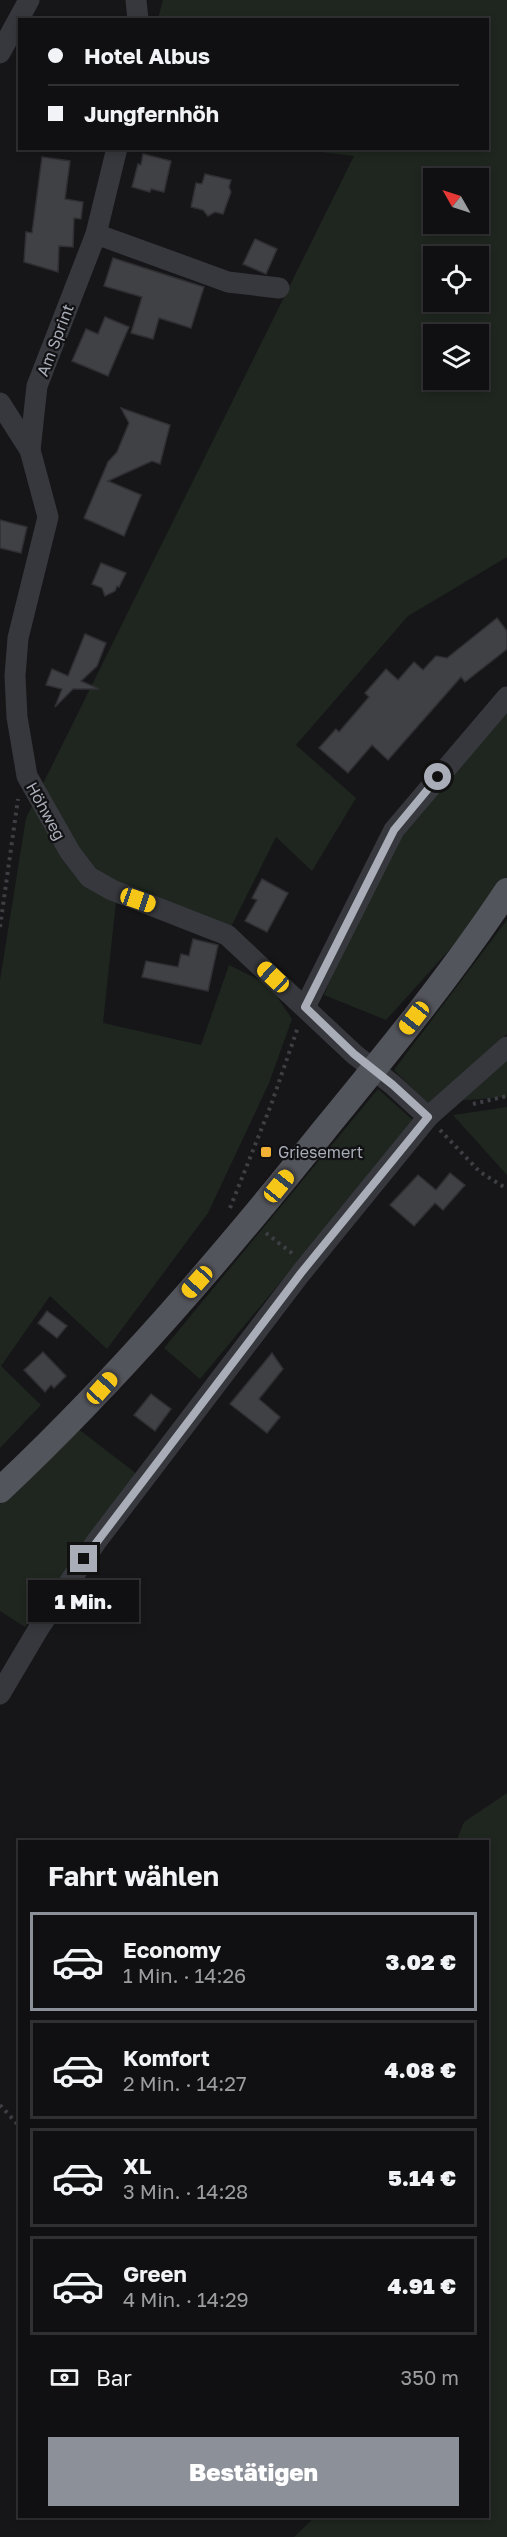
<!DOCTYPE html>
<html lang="de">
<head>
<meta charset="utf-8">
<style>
	body { margin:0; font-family:"Golos Text",sans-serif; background:#1e1e20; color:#f1f3f6; height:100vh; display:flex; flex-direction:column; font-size:22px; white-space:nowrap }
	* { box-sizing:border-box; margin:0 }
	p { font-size:20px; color:#9c9d9f }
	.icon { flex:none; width:33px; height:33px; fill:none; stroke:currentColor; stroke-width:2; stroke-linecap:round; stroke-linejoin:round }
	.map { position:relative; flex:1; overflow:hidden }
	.side { position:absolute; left:18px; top:1840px; width:471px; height:678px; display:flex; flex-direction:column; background:#101012; border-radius:0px; box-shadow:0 3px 9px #0003,0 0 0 2px #303032 }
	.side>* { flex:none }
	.top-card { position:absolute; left:18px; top:18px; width:471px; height:132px; border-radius:0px; box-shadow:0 3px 9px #0003,0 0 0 2px #303032; display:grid; align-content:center; height:132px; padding:0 30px; background:#101012 }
	.needle { width:39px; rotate:309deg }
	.tools { position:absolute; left:423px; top:168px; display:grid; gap:12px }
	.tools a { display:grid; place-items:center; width:66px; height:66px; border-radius:0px; background:#101012; box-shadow:0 3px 9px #0003,0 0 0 2px #303032; font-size:30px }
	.end { position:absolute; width:27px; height:27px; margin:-14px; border:8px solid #a8adb8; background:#111; box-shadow:0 0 0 3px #111 }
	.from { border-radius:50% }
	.bubble { position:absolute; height:42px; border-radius:0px; background:#101012; box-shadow:0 3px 9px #0003,0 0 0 2px #303032; font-size:20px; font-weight:800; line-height:42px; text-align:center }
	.car { position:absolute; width:18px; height:36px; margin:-18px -9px; border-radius:8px; box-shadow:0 0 4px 2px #0007; background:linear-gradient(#f5c518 24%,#345 0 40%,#f5c518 0 76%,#345 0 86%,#f5c518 0) }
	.top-card b { display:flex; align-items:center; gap:21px; height:57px; font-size:22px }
	.top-card b+b { border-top:2px solid #303032 }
	.top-card i { width:15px; height:15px; background:#f1f3f6 }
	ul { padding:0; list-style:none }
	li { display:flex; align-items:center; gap:18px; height:99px; margin:0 12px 9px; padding:0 18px; border:3px solid #303032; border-radius:0px }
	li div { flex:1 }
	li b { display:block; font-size:22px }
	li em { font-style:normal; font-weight:800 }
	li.current { border-color:#8c9099 }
	li>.icon { width:54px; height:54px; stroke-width:1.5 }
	h2 { padding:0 30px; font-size:27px; line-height:72px }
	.pay { display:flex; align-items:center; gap:15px; height:66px; padding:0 30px; font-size:22px }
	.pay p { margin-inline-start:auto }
	.primary-button { display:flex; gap:12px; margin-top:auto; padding:12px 30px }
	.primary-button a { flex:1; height:69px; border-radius:0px; background:#8c9099; color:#fff; font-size:24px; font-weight:800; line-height:69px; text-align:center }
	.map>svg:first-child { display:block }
	.green { fill:#1e261f; fill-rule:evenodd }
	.building { fill:#404145; stroke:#303034; stroke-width:1.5 }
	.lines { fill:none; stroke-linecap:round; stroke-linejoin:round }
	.path { stroke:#3d3f44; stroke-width:4; stroke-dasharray:3 4.5; stroke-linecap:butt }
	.minor { stroke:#37383d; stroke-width:21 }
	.major { stroke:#53555c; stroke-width:26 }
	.route { stroke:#a8adb8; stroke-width:8 }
	.poi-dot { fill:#f2b134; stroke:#111113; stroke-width:2 }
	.labels { text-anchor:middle; stroke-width:4.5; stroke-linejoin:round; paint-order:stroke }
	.street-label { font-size:16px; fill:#a8adb8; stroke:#111113 }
	.poi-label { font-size:16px; fill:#a8adb8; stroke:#111113; text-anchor:start }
</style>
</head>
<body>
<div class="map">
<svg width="507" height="2537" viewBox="0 0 507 2537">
	<rect width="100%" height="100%" fill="#161618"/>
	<g class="green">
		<path d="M 163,0 L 507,0 L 507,557 L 408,616 L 296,745 L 356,798 L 312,871 L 276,837 L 227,935 L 116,902 L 103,1023 L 201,1045 L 229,965 L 269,985 L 292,1019 L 269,1083 L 208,1213 L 107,1349 L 50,1296 L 1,1366 L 41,1405 L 0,1448 L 0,980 L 26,818 L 354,156 L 296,149 L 488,148 L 488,20 L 158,19 ZM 434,178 L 478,178 L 478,224 L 434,224 ZM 434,256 L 478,256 L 478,302 L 434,302 ZM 434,334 L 478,334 L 478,380 L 434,380 Z"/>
		<polygon points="507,697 507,886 386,1020 324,995 394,830"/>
		<polygon points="507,920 507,1034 430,1106 394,1070"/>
		<polygon points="507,1050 507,1097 440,1102"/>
		<polygon points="378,1089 414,1121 200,1379 164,1348"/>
		<polygon points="507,1107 507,1175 453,1115"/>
		<polygon points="77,1428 137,1474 25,1627 0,1611 0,1504"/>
		<polygon points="507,1793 507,2537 294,2537 315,2517 488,2517 488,1842 456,1842 464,1822"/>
	</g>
	<g class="building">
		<polygon points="143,154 171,161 164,192 151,189 150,192 132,187 138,164 141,165"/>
		<polygon points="42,157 70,161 65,199 83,202 81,219 74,218 73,247 59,246 58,272 24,262 26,232 32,233"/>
		<polygon points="205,174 231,180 229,187 231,192 223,214 215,212 208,216 203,210 191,207 196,183 202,184"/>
		<polygon points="255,239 277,249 266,274 243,264"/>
		<polygon points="113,258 204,287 191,328 159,318 153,339 131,333 142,297 104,286"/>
		<polygon points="105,317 129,327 108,376 72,361 86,329 98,334"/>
		<polygon points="121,408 170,425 160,464 152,461 108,481 141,495 124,536 84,518 108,462 117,452 129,423"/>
		<polygon points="0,520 27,527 21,553 0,548"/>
		<polygon points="101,563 126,573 119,587 117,586 115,591 105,596 102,588 92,584"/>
		<polygon points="497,618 507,631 507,649 465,682 461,677 388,760 372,745 348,773 319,748 336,729 339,732 369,697 365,693 386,669 398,680 414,662 423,670 436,656 447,658"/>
		<polygon points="85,634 106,643 97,666 81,681 99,689 73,689 55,707 62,689 46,685 52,669 68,676"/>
		<polygon points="262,879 288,893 267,932 245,921 257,900 252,898"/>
		<polygon points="193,939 218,945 208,991 142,977 146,961 178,967 181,954 189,956"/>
		<polygon points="450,1173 465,1185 443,1210 435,1203 414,1226 390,1205 418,1175 436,1190"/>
		<polygon points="47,1311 67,1326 57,1338 38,1323"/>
		<polygon points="43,1352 66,1376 54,1388 51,1385 45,1392 24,1370"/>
		<polygon points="272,1353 283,1369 259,1399 280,1417 267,1433 230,1404"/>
		<polygon points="151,1394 171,1409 155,1431 134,1415"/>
	</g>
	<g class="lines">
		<g class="path">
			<polyline points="0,927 18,799"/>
			<polyline points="473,1104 507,1096"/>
			<polyline points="440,1130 480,1172 507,1189"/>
			<polyline points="230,1208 271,1105 298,1027"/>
			<polyline points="266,1233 293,1254"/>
			<polyline points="0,2105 20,2127"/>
		</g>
		<g class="minor">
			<polyline points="136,0 138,20"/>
			<polyline points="0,53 29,0"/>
			<polyline points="96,234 228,282 279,288"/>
			<polyline points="0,403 30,450 48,517 18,638 15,676 17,717 27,776 70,852 89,877 112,890 227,935 354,1054 393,1085 428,1117"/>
			<polyline points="30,450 37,386 96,234 117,148"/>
			<polyline points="305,1007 394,830 507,697"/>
			<polyline points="0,1694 39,1628 96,1542 301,1273 428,1117 507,1047"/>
		</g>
		<path class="major" d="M 0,1490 C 118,1379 224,1255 325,1129 C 388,1052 452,974 507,891"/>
	</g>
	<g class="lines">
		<polyline class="route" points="84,1559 301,1273 428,1117 393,1085 354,1054 305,1007 394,830 438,777"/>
	</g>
	<rect class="poi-dot" x="260" y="1146" width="12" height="12" rx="3"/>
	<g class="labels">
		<g class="street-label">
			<text transform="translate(55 340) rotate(-69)" y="6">Am Sprint</text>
			<text transform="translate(46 811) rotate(61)" y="6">Höhweg</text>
		</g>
		<g class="poi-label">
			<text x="278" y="1158">Griesemert</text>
		</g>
	</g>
</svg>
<div class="tools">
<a><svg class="needle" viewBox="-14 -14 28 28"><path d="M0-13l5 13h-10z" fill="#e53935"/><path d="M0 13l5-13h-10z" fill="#9c9d9f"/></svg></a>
<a><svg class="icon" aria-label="locate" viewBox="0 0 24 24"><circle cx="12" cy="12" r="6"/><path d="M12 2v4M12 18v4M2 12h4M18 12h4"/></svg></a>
<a><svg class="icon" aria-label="layers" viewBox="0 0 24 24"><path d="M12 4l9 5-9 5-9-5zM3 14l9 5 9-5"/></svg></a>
</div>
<i class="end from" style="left:438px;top:777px"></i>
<i class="end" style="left:84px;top:1559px"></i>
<div class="bubble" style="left:28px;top:1580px;width:111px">1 Min.</div>
<i class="car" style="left:138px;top:900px;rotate:109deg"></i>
<i class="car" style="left:273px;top:977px;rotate:313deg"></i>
<i class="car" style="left:414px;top:1018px;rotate:218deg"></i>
<i class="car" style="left:279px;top:1186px;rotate:39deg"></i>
<i class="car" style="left:197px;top:1282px;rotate:222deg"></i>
<i class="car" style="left:102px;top:1388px;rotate:42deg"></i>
<div class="top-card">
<b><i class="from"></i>Hotel Albus</b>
<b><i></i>Jungfernhöh</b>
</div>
<section class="side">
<h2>Fahrt wählen</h2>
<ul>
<li class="current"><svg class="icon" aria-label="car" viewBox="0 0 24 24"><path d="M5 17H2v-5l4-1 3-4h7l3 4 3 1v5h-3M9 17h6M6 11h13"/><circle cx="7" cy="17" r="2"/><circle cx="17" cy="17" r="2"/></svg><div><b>Economy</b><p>1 Min. · 14:26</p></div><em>3.02 €</em></li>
<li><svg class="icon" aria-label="car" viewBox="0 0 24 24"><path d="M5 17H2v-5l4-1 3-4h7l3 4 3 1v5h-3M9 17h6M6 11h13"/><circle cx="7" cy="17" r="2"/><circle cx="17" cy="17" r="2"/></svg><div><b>Komfort</b><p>2 Min. · 14:27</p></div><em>4.08 €</em></li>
<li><svg class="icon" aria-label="car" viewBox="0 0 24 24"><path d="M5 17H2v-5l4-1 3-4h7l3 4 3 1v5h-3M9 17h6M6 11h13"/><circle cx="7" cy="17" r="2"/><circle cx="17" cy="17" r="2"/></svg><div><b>XL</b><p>3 Min. · 14:28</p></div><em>5.14 €</em></li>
<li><svg class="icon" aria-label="car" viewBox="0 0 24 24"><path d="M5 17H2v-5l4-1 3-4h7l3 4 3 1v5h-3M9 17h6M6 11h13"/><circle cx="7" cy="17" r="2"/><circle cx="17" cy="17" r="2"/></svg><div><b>Green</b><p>4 Min. · 14:29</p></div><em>4.91 €</em></li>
</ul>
<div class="pay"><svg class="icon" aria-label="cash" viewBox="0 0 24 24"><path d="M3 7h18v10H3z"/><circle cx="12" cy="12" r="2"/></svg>Bar<p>350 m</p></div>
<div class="primary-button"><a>Bestätigen</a></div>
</section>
</div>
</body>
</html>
